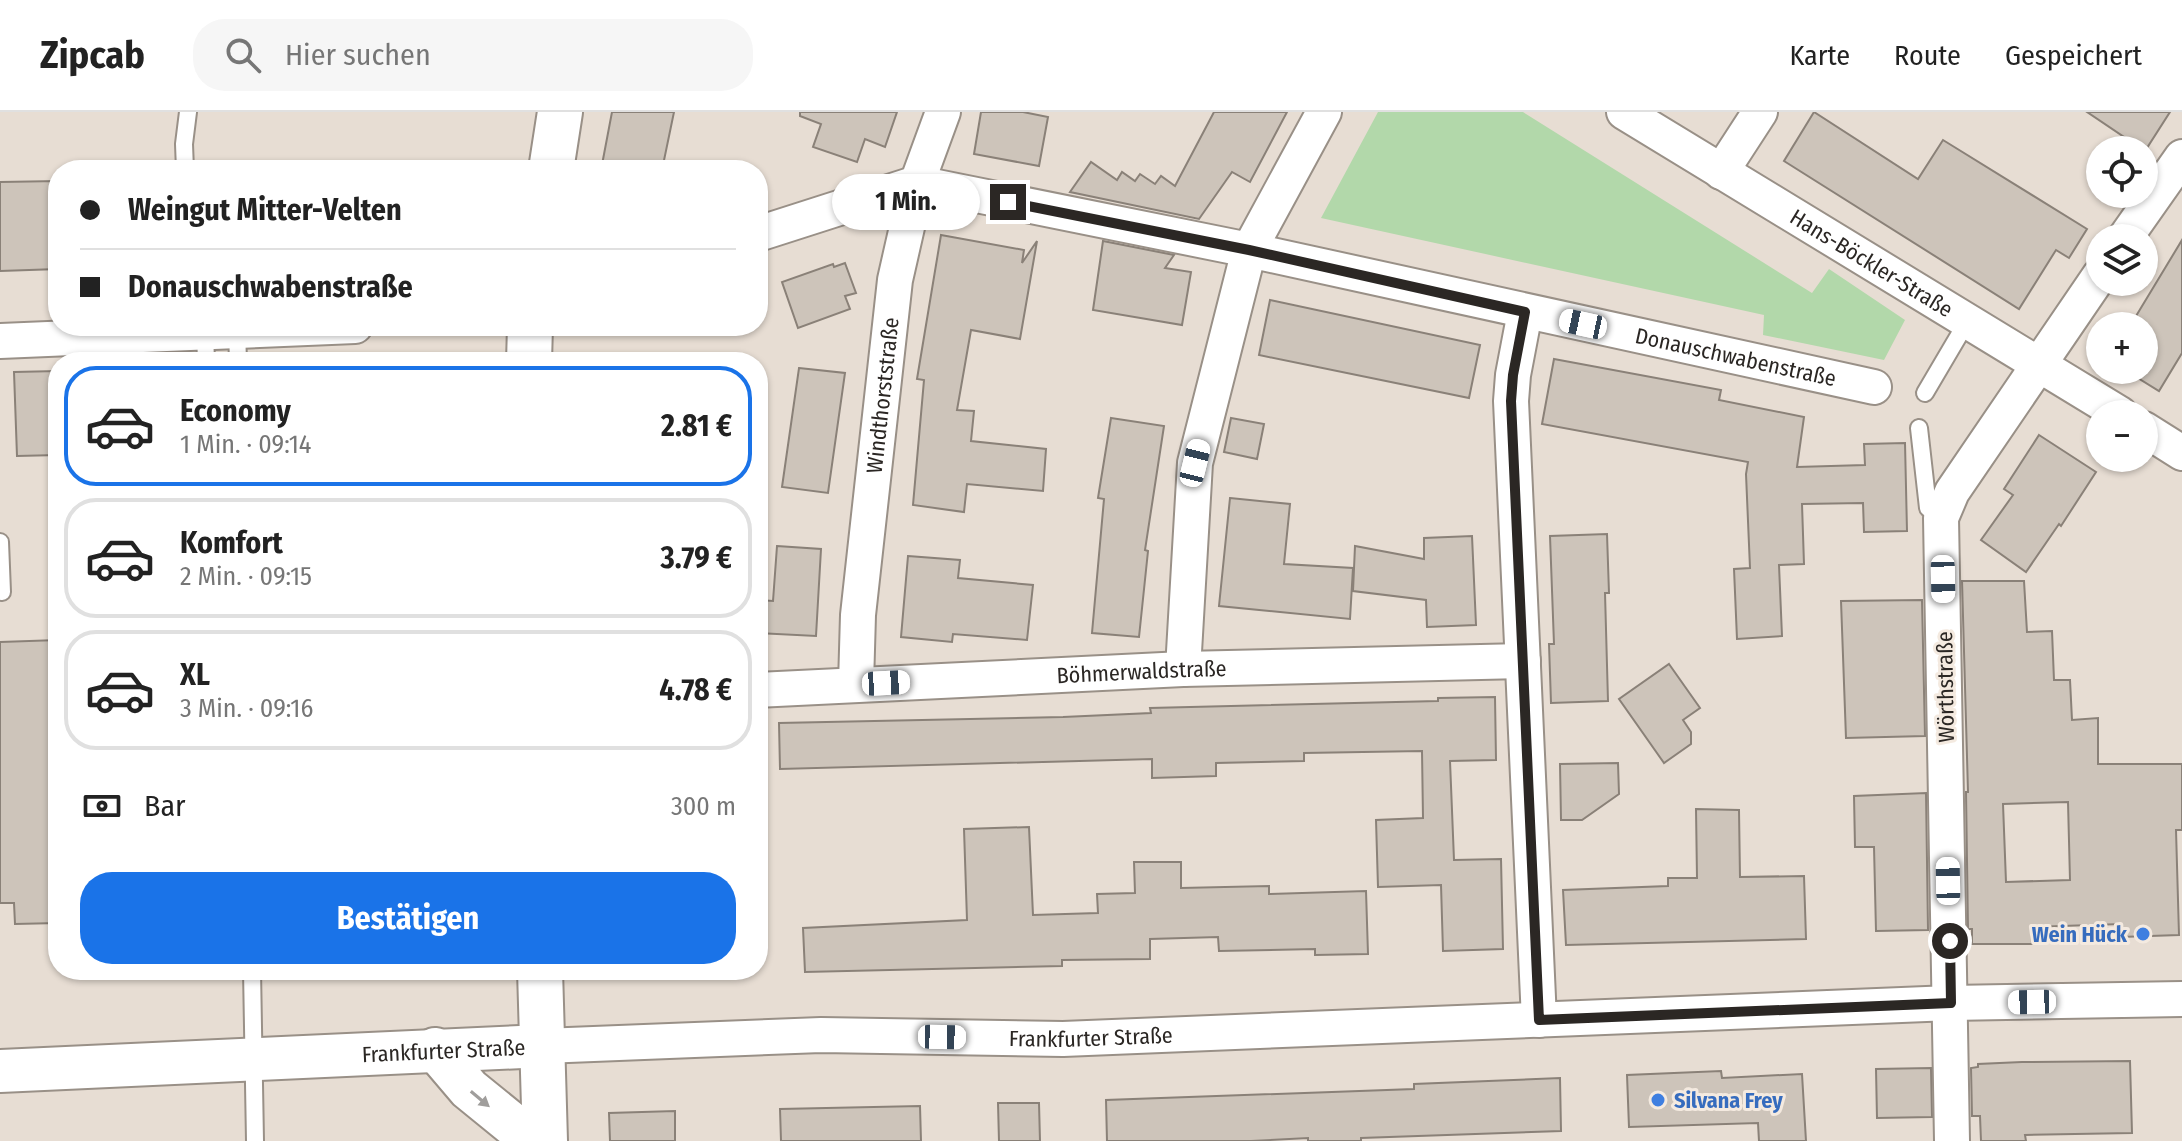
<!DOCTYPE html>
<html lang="de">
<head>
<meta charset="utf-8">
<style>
	body { margin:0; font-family:"Fira Sans Condensed",sans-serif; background:#f6f6f6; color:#222; height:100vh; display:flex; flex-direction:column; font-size:30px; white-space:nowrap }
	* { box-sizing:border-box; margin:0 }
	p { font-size:26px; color:#767676 }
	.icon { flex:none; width:44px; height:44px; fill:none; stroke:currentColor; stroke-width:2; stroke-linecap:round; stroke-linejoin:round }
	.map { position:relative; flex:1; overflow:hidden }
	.details { position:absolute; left:48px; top:240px; width:720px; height:628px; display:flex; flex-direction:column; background:#fff; border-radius:32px; box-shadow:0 2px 6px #0004 }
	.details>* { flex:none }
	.guide { position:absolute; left:48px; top:48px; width:720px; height:176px; border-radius:32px; box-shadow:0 2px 6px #0004; display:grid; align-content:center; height:176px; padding:0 32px; background:#fff }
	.fabs { position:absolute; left:2086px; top:24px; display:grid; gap:16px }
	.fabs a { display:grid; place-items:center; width:72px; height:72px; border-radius:50%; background:#fff; box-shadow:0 2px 6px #0004; font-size:40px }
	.end { position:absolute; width:36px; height:36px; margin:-18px; border:10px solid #2b2724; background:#fff; box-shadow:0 0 0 4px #fff }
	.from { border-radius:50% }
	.bubble { position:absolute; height:56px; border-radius:28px; background:#fff; box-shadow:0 2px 6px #0004; font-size:26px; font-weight:700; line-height:56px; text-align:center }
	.car { position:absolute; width:24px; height:48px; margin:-24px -12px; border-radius:10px; box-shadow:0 0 6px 2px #0007; background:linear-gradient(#fff 24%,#345 0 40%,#fff 0 76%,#345 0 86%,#fff 0) }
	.guide b { display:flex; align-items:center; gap:28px; height:76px; font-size:30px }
	.guide b+b { border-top:2px solid #e0e0e0 }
	.guide i { width:20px; height:20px; background:#222 }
	ul { padding:14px 0 0; list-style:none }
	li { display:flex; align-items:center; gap:24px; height:120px; margin:0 16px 12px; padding:0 16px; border:4px solid #e0e0e0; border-radius:32px }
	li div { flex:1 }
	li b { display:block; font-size:30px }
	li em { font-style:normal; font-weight:700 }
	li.active { border-color:#1a73e8 }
	li>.icon { width:72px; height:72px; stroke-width:1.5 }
	.pay { display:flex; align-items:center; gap:20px; height:88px; padding:0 32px; font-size:30px }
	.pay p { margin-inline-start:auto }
	.button { display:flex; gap:16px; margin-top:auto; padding:16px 32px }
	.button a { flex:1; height:92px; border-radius:32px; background:#1a73e8; color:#fff; font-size:32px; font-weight:700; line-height:92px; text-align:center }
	header { display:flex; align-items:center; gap:48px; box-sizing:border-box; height:112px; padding:0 40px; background:#fff; border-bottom:2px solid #e0e0e0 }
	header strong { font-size:38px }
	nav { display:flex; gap:44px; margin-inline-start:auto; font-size:28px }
	.search { width:560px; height:72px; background:#f6f6f6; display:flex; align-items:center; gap:20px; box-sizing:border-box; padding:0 28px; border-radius:32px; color:#767676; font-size:30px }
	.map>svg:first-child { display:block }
	.green { fill:#b2d8aa }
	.building { fill:#cdc4ba; stroke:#8a8178; stroke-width:2; fill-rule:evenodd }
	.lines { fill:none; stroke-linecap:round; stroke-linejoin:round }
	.service-casing { stroke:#999087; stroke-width:20 }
	.minor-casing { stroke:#999087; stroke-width:38 }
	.tertiary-casing { stroke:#999087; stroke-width:46 }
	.secondary-casing { stroke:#999087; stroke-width:48 }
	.service { stroke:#fff; stroke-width:16 }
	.minor { stroke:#fff; stroke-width:34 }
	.tertiary { stroke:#fff; stroke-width:42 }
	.secondary { stroke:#fff; stroke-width:44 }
	.oneway { fill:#a09e9c }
	.route { stroke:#2b2724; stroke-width:10 }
	.shop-dot { fill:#3f7fe0; stroke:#f4eae0; stroke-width:3 }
	.labels { text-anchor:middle; stroke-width:6; stroke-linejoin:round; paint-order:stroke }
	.street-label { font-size:22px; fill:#2b2724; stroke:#f4eae0 }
	.shop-label { font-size:22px; font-weight:bold; fill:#366cbe; stroke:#f4eae0; text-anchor:end }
</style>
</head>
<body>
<header>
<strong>Zipcab</strong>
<div class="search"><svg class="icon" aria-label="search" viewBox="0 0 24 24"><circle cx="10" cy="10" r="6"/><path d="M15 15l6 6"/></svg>Hier suchen</div>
<nav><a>Karte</a><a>Route</a><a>Gespeichert</a></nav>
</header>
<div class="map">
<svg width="2182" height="1029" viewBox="0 0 2182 1029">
	<rect width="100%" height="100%" fill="#e7ddd3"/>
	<polygon class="green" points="1378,0 1523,0 1812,181 1829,157 1905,208 1884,248 1763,223 1764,203 1321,106"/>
	<g class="building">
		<polygon points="612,0 674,0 662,58 601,58"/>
		<polygon points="800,0 897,0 885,35 865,27 857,50 813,35 821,12 800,4"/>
		<polygon points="981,0 1023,0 1048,5 1039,54 974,42"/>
		<polygon points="1214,0 1287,0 1250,70 1232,60 1199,107 1070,80 1091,50 1117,68 1122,60 1135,69 1140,62 1155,72 1161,64 1175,74"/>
		<polygon points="1814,0 1918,67 1943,28 2087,117 2069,146 2056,138 2019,197 1784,49"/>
		<polygon points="2087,0 2170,0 2145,39"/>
		<polygon points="58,69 58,157 0,159 0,70"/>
		<polygon points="941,123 1024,138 1022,151 1037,129 1020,227 971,218 957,298 974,299 971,329 1046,337 1043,379 967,372 964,400 913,393 924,268 917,267"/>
		<polygon points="2182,128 2182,241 2159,279 2125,258 2144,258 2144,214 2130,214"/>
		<polygon points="1103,129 1174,143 1165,156 1191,160 1182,213 1093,198"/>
		<polygon points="845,151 856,181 845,184 850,197 798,216 782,170 833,152 834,155"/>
		<polygon points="1270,188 1480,233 1469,286 1259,243"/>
		<polygon points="1554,247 1721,278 1719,288 1804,305 1797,355 1865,353 1864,332 1905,331 1907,419 1864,420 1863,391 1802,392 1804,452 1779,453 1782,524 1737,527 1734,457 1750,456 1746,362 1748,350 1542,312"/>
		<polygon points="799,256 845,261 828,381 782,375"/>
		<polygon points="58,259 58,343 17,344 14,260"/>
		<polygon points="1111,306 1164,314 1145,438 1148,439 1139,525 1092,521 1104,387 1098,386"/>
		<polygon points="1231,306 1264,312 1257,347 1224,340"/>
		<polygon points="2039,323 2096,360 2061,414 2059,412 2026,460 1981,428 2013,383 2004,377"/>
		<polygon points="1230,386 1290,392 1284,452 1353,456 1350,507 1219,494"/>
		<polygon points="1607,422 1609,481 1605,481 1608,589 1551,591 1549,532 1554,532 1550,424"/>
		<polygon points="1472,424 1476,513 1427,515 1426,488 1353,479 1355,434 1424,447 1424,426"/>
		<polygon points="777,434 821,437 816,524 758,521 758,488 773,489"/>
		<polygon points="908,444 960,448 958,466 1033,473 1027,528 953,522 952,530 901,525"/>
		<path d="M 1962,469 L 2024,469 L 2027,520 L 2052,519 L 2054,568 L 2070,568 L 2072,608 L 2098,606 L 2098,652 L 2182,652 L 2182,718 L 2176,718 L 2179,823 L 2121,825 L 2121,812 L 2031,815 L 2032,832 L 1972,832 L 1972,817 L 1968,817 L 1966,680 L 1968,680 ZM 2068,690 L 2070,768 L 2006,770 L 2003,692 Z"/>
		<polygon points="1922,488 1925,624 1846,626 1841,489"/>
		<polygon points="58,528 58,811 15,812 14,791 0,791 0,530"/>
		<polygon points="1669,552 1700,596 1683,608 1691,620 1691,632 1664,651 1619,587"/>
		<polygon points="1495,585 1496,648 1450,649 1454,748 1501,747 1503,837 1443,839 1441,773 1378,775 1376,708 1423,706 1422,639 1304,641 1304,649 1216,651 1216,664 1152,666 1152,647 780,657 779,611 1063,605 1151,601 1150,596 1438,589 1438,586"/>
		<polygon points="1618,651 1619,682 1582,708 1561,708 1560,652"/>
		<polygon points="1926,681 1928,818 1876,819 1874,735 1855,735 1854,684"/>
		<polygon points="1696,697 1739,698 1740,765 1804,764 1806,827 1566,833 1563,778 1668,774 1668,766 1697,766"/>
		<polygon points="1029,715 1033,803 1098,801 1097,782 1135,781 1134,750 1181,750 1181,776 1269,774 1269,782 1366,779 1368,842 1315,843 1315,837 1219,839 1218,825 1150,827 1150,847 1062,848 1062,854 805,860 803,816 967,808 964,717"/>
		<polygon points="2130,949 2132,1021 2025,1023 2026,1029 1981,1029 1980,1004 1972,1004 1971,956 1978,955 1978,952 2022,950"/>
		<polygon points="1931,956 1932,1005 1877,1006 1876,957"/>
		<polygon points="1721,959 1722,966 1802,962 1806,1029 1759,1029 1758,1011 1629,1015 1627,963"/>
		<polygon points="1560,966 1561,1019 1361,1026 1361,1029 1308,1029 1308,1026 1251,1029 1107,1029 1106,988 1414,977 1414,972"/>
		<polygon points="998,991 1039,991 1040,1029 999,1029"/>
		<polygon points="920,994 921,1029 781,1029 780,997"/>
		<polygon points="675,999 675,1029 610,1029 609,1001"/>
	</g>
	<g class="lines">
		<g class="service-casing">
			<g id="service">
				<polyline points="185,58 184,32 188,0"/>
				<polyline points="237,218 238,250"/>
				<polyline points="205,219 206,250"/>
				<polyline points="1925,281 1968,208"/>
				<polyline points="1919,316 1928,396 1941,406"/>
				<polyline points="0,430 2,480"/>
				<polyline points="252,858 255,1029"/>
			</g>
		</g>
		<g class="minor-casing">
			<g id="minor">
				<path id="s1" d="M 1624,0 L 2120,302"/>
				<polyline points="1721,60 1760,0"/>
				<path id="s2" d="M 758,122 L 917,71 L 1249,138 L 1874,275"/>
				<polyline points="2125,126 2182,45"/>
				<polyline points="1525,200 1513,263 1511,289 1539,908"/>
				<polyline points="0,229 355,214"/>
				<polyline points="2144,317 2182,341"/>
				<polyline points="1183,557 1195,351 1249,138 1324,0"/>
				<path id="s3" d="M 856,572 L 858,503 L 895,168 L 917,71 L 943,0"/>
				<path id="s4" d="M 758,578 L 1183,557 L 1523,549"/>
				<path id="s5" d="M 543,934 L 821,923 L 1063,927 L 1951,891 L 2182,887"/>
				<polyline points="1952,1029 1941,406 1952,380 2100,163"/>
			</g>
		</g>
		<g class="tertiary-casing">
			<g id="tertiary">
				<polyline points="435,937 469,977 533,1029"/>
				<path id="s6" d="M 0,959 L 543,934"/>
			</g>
		</g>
		<g class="secondary-casing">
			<g id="secondary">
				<polyline points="551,58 560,0"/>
				<polyline points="529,250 530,214"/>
				<polyline points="540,858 545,1029"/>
			</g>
		</g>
		<use href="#service" class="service"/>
		<use href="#minor" class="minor"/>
		<use href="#tertiary" class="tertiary"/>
		<use href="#secondary" class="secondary"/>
	</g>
	<defs><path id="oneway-solid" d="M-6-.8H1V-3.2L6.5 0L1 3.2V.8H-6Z" transform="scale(2)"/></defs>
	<use class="oneway" href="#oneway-solid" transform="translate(480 987) rotate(40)"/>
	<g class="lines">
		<polyline class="route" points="1008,90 1249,138 1525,200 1513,263 1511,289 1539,908 1951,891 1950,829"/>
	</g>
	<g class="shop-dot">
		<circle cx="2143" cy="822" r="8"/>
		<circle cx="1658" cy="988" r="8"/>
	</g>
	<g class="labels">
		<g class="street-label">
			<text dy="8" stroke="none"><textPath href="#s1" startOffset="290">Hans-Böckler-Straße</textPath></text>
			<text dy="8" stroke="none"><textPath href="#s2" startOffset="1004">Donauschwabenstraße</textPath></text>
			<text dy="8" stroke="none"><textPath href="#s3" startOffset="290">Windthorststraße</textPath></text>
			<text dy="8" stroke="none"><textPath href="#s4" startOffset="384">Böhmerwaldstraße</textPath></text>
			<text transform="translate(1945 575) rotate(-91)" y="8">Wörthstraße</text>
			<text dy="8" stroke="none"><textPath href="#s5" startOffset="548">Frankfurter Straße</textPath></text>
			<text dy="8" stroke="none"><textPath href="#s6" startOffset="444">Frankfurter Straße</textPath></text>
		</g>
		<g class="shop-label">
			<text x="2127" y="830">Wein Hück</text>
			<text x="1674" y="996" text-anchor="start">Silvana Frey</text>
		</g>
	</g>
</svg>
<div class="fabs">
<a><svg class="icon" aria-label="locate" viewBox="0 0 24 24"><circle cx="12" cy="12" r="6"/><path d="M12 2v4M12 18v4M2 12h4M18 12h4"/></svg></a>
<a><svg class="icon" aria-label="layers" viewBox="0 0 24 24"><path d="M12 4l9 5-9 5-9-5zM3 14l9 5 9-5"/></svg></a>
<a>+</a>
<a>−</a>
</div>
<i class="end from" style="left:1950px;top:829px"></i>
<i class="end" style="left:1008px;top:90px"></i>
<div class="bubble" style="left:832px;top:62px;width:148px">1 Min.</div>
<i class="car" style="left:1583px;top:212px;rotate:282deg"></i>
<i class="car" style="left:1195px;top:351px;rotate:14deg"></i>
<i class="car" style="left:1943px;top:467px;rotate:179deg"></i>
<i class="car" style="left:886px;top:571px;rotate:87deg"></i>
<i class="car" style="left:1948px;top:769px;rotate:359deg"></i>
<i class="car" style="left:2032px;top:890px;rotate:269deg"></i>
<i class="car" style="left:942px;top:925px;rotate:91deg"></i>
<div class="guide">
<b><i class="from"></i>Weingut Mitter-Velten</b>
<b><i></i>Donauschwabenstraße</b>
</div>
<section class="details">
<ul>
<li class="active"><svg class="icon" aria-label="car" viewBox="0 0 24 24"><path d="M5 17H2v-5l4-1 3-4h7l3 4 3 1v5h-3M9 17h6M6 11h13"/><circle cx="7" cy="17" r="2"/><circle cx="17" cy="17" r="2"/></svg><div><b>Economy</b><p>1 Min. · 09:14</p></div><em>2.81 €</em></li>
<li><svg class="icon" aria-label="car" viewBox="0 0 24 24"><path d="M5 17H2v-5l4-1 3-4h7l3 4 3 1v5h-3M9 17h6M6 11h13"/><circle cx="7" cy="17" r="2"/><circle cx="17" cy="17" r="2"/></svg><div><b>Komfort</b><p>2 Min. · 09:15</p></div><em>3.79 €</em></li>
<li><svg class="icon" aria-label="car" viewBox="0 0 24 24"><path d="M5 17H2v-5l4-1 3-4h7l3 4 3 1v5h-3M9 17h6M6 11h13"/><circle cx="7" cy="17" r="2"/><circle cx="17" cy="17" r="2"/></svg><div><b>XL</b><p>3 Min. · 09:16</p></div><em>4.78 €</em></li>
</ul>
<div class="pay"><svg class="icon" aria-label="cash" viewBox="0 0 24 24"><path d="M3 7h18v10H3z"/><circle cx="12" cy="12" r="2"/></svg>Bar<p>300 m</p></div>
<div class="button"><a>Bestätigen</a></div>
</section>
</div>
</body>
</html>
